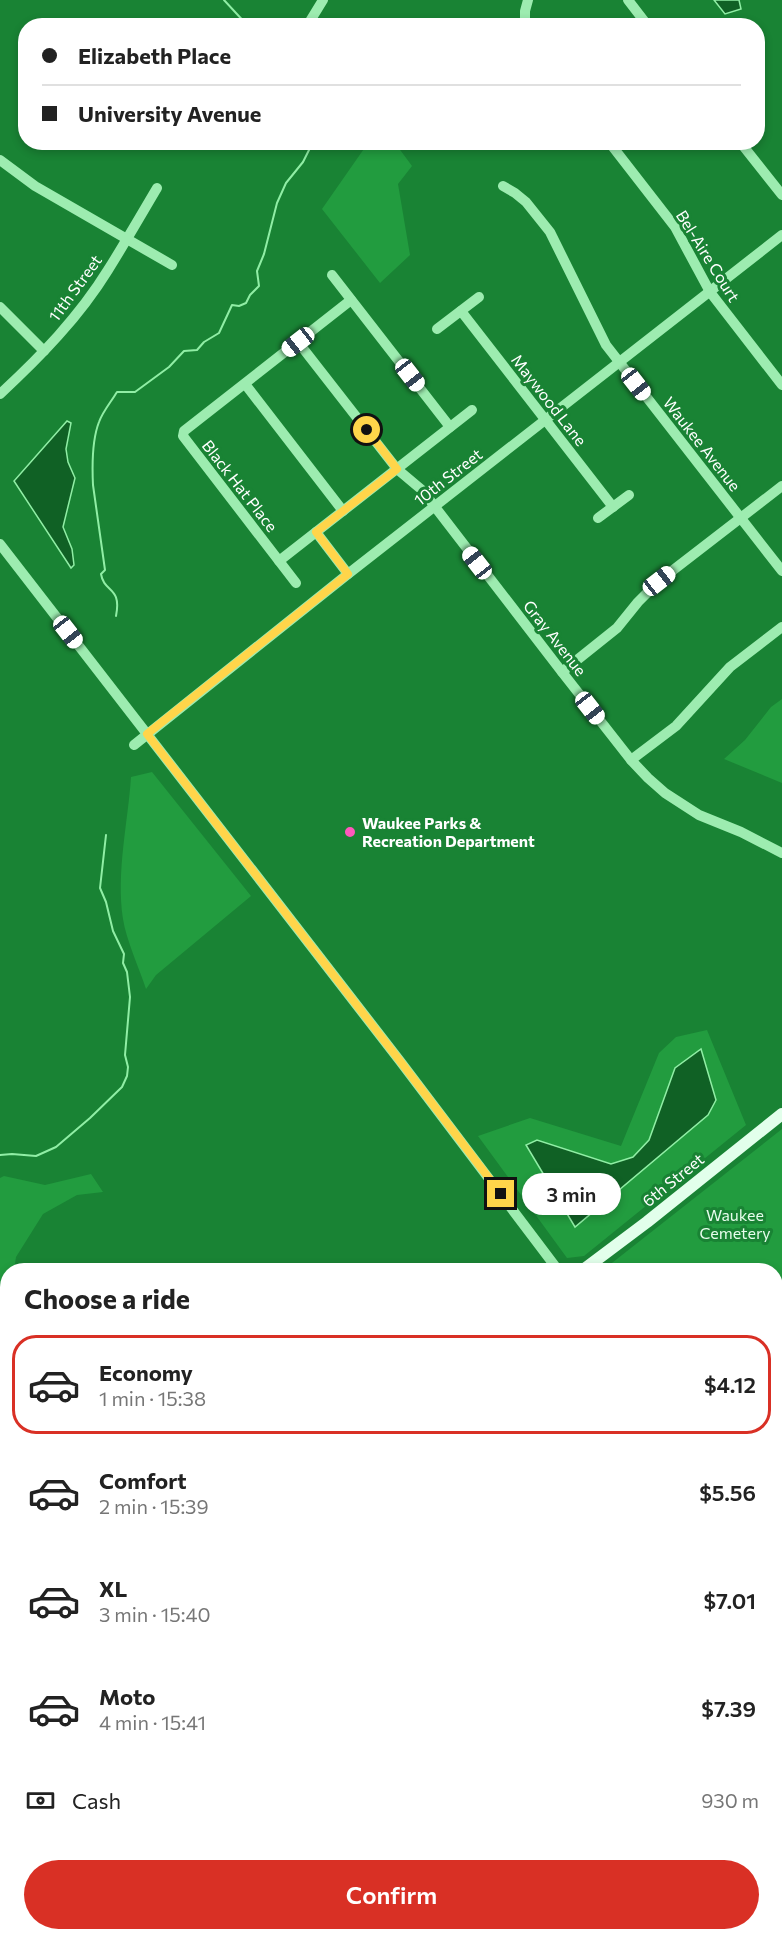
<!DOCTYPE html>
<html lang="en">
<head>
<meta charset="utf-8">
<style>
	body { margin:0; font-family:Commissioner,sans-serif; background:#f6f6f6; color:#222; height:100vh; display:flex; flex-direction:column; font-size:22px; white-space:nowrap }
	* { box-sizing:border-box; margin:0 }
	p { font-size:20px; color:#767676 }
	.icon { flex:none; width:33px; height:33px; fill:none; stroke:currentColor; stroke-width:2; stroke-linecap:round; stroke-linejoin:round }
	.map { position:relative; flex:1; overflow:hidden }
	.details { position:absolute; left:0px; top:1263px; width:783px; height:678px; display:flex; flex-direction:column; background:#fff; border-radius:24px 24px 0 0; box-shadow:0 3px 9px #0003 }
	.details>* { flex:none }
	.top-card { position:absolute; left:18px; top:18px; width:747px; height:132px; border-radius:24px; box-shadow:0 3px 9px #0003; display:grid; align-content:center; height:132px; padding:0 24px; background:#fff }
	.end { position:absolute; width:27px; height:27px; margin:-14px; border:8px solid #ffd54a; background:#111; box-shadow:0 0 0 3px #111 }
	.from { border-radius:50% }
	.bubble { position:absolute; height:42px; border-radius:21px; background:#fff; box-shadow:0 3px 9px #0003; font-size:20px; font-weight:600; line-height:42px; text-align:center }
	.car { position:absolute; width:18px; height:36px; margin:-18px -9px; border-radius:8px; box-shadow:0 0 4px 2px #0007; background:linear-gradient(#fff 24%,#345 0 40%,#fff 0 76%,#345 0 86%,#fff 0) }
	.top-card b { display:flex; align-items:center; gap:21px; height:57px; font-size:22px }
	.top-card b+b { border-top:2px solid #e0e0e0 }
	.top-card i { width:15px; height:15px; background:#222 }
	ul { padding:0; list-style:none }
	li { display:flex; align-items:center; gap:18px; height:99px; margin:0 12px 9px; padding:0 12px; border:3px solid transparent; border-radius:24px }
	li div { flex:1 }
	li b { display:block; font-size:22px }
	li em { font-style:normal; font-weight:600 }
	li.current { border-color:#d93025 }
	li>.icon { width:54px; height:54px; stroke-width:1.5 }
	h2 { padding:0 24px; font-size:27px; line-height:72px }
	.pay { display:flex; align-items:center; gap:15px; height:66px; padding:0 24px; font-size:22px }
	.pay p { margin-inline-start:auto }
	.action { display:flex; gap:12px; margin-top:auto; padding:12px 24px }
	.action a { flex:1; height:69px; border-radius:36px; background:#d93025; color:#fff; font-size:24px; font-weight:600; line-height:69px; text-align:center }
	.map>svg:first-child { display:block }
	.green { fill:#229c3f }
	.water { fill:#106125; stroke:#90eea5; stroke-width:1.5 }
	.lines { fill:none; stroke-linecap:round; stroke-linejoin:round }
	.stream { stroke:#90eea5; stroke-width:2 }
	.minor { stroke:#9decb0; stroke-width:10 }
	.major { stroke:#e2ffeb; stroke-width:12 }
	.route { stroke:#ffd54a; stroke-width:8 }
	.poi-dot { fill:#ff58bc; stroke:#198334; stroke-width:2 }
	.labels { text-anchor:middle; stroke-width:6; stroke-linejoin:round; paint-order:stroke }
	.street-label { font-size:16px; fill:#fff; stroke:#198334 }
	.poi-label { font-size:16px; font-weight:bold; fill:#fff; stroke:#198334; text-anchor:start }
	.park-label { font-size:16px; fill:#e7fdec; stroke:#198334 }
</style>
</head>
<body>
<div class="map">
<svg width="782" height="1941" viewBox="0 0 782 1941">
	<rect width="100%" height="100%" fill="#198334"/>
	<g class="green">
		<polygon points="368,143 395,143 412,166 398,184 410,255 380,283 322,209"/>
		<polygon points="782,699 782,783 724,759 745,740 771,707"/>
		<path d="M 152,772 L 251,896 L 156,975 L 146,989 C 139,968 126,939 123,919 C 116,872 128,823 131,777 Z"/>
		<polygon points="707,1030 746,1125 584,1256 567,1258 478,1136 530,1118 621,1146 659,1053 676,1037"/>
		<polygon points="782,1129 782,1528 776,1533 776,1270 603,1270"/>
		<polygon points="91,1174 103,1192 77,1195 43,1214 16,1257 14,1270 8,1270 8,1340 4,1373 8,1393 7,1477 0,1474 0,1178 4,1176 45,1185"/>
		<polygon points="782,1678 782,1941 0,1941 0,1745 7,1739 8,1934 776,1934 776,1683"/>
	</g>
	<g class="water">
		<polygon points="714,0 739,0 741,9 725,14"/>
		<polygon points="67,421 71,423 66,449 68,462 75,478 63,527 72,549 74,565 71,568 14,481"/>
		<polygon points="701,1049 716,1100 708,1115 575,1227 526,1145 537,1140 611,1164 633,1157 649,1140 675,1068"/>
	</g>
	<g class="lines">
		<g class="stream">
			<polyline points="224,0 248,26"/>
			<path d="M 116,616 C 122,586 104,593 101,574 L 105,570 L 93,485 C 92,465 92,440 99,422 C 103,411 111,402 117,392 L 135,392 L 169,367 L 184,351 L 197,350 L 204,342 L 219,333 L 232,305 L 239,306 L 246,303 L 250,295 L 259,286 L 257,271 L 264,254 L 277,203 L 286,183 L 303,162 L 313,142"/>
			<polyline points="0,1155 12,1154 36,1156 56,1147 90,1118 122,1087 127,1076 128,1067 125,1055 130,997 127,972 123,963 124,954 113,931 106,902 100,888 106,835"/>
			<polyline points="536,1270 539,1267"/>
			<polyline points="0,1483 8,1484"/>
			<polyline points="776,1830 782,1828"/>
			<polyline points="299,1941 307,1934"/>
		</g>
		<g class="minor">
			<polyline points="628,0 648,26"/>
			<polyline points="307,26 323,0"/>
			<polyline points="525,26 525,11 528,0"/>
			<polyline points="609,142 675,227 710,292 782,385"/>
			<polyline points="740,142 782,195"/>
			<polyline points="0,160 35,186 172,265"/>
			<polyline points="503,186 515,193 526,202 550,232 606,345 782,571"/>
			<polyline points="332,275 450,427"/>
			<polyline points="0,307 44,351"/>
			<polyline points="461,311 613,507"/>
			<polyline points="437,329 479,297"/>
			<polyline points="298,342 397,469 422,490 562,672 631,760 648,778 665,793 699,815 741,832 782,853"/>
			<polyline points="245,384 343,511"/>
			<path d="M 0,394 C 40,357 79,317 108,270 C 125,243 141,215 157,188"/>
			<polyline points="598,518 629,495"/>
			<polyline points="316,532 348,574"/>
			<polyline points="0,544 400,1061 558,1270"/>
			<polyline points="279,561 472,410"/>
			<polyline points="296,583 183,436 184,431 351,300"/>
			<polyline points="562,672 617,628 638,602 659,581 782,486"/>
			<polyline points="134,745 348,574 782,235"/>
			<polyline points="631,760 676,726 730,667 782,627"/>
		</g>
		<g class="major">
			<polyline points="583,1270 647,1222 782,1114"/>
			<polyline points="0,1732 8,1726"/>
		</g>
	</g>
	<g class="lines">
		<polyline class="route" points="367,430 397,469 316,532 348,574 147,734 400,1061 501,1194"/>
	</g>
	<circle class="poi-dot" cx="350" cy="832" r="6"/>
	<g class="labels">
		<g class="street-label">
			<text transform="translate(708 256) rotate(58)" y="6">Bel-Aire Court</text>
			<text transform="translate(75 288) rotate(-54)" y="6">11th Street</text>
			<text transform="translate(549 400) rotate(52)" y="6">Maywood Lane</text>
			<text transform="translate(702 444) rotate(52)" y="6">Waukee Avenue</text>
			<text transform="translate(448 477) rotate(-38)" y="6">10th Street</text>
			<text transform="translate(240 486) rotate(52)" y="6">Black Hat Place</text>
			<text transform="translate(555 638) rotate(52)" y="6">Gray Avenue</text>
			<text transform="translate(673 1180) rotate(-39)" y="6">6th Street</text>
		</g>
		<g class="poi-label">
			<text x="362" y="829">Waukee Parks &amp;<tspan x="362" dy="18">Recreation Department</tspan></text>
		</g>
		<g class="park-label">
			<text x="735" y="1221">Waukee<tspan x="735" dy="18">Cemetery</tspan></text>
		</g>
	</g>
</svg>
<i class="end from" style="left:367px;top:430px"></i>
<i class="end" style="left:501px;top:1194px"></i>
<div class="bubble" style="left:522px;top:1173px;width:99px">3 min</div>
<i class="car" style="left:298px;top:342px;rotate:232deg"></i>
<i class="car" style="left:410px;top:375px;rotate:142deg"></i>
<i class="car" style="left:636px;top:384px;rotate:142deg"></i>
<i class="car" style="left:477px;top:563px;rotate:322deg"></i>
<i class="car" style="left:659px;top:581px;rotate:52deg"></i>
<i class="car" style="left:68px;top:632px;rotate:142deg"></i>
<i class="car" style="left:590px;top:708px;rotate:142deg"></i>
<div class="top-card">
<b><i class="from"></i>Elizabeth Place</b>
<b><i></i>University Avenue</b>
</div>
<section class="details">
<h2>Choose a ride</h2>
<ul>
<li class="current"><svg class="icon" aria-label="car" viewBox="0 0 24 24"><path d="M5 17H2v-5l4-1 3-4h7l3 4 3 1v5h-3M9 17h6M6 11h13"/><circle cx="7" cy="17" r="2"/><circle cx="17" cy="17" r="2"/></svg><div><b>Economy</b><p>1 min · 15:38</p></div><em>$4.12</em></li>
<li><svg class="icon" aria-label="car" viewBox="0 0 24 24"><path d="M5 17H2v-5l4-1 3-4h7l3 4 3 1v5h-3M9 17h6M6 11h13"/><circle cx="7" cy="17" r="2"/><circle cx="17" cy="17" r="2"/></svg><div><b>Comfort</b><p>2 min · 15:39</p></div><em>$5.56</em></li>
<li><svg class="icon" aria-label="car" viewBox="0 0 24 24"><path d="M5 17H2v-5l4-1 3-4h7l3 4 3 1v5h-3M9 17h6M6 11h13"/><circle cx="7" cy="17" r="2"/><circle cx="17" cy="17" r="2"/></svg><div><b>XL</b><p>3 min · 15:40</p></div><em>$7.01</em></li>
<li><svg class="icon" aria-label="car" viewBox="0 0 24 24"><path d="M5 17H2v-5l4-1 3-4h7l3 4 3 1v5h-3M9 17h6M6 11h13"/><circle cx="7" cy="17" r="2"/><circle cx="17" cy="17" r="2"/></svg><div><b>Moto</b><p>4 min · 15:41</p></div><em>$7.39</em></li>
</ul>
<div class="pay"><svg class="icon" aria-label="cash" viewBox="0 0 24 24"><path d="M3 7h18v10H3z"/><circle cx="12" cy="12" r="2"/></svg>Cash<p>930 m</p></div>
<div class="action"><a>Confirm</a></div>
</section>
</div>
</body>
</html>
